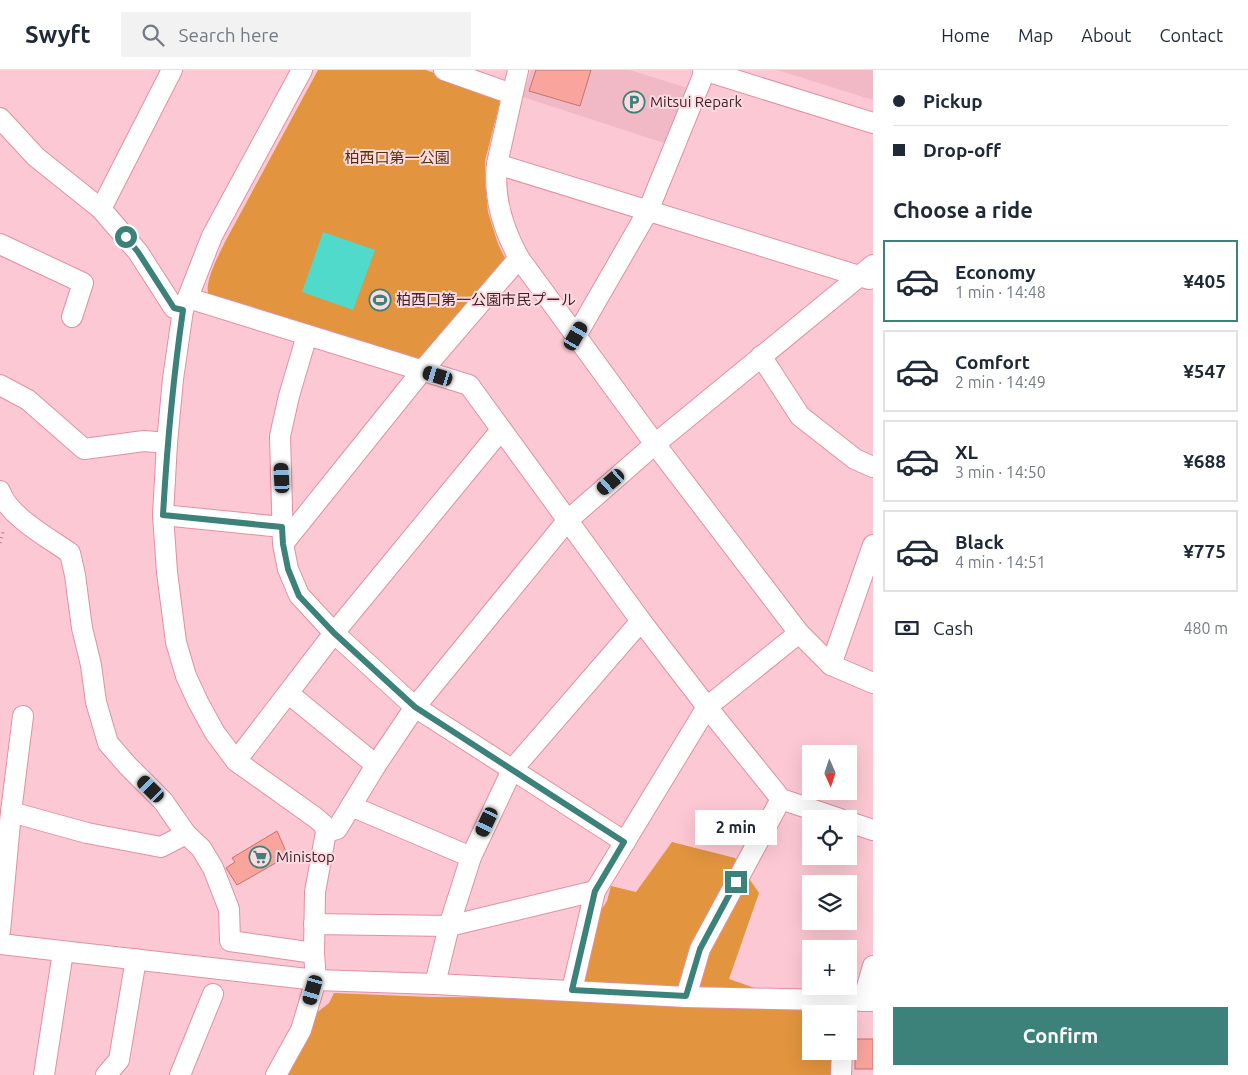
<!DOCTYPE html>
<html lang="en">
<head>
<meta charset="utf-8">
<style>
	body { margin:0; font-family:Ubuntu,"Noto Sans JP",sans-serif; background:#f2f2f3; color:#1f2937; height:100vh; display:flex; flex-direction:column; font-size:19px; white-space:nowrap }
	* { box-sizing:border-box; margin:0 }
	p { font-size:16px; color:#747a83 }
	.icon { flex:none; width:28px; height:28px; fill:none; stroke:currentColor; stroke-width:2; stroke-linecap:round; stroke-linejoin:round }
	.map { position:relative; flex:1; overflow:hidden }
	.details { display:flex; flex-direction:column; background:#fff; width:375px }
	.details>* { flex:none }
	.hud { display:grid; align-content:center; height:110px; padding:0 20px; background:#fff }
	.needle { width:32px; rotate:177deg }
	.tools { position:absolute; left:802px; top:675px; display:grid; gap:10px }
	.tools a { display:grid; place-items:center; width:55px; height:55px; border-radius:0px; background:#fff; box-shadow:0 5px 20px #0002; font-size:25px }
	.end { position:absolute; width:22px; height:22px; margin:-11px; border:6px solid #3c827a; background:#fff; box-shadow:0 0 0 2px #fff }
	.from { border-radius:50% }
	.bubble { position:absolute; height:35px; border-radius:0px; background:#fff; box-shadow:0 5px 20px #0002; font-size:16px; font-weight:700; line-height:35px; text-align:center }
	.car { position:absolute; width:15px; height:30px; margin:-15px -8px; border-radius:6px; box-shadow:0 0 4px 1px #0007; background:linear-gradient(#222 24%,#8ab4d8 0 40%,#222 0 76%,#8ab4d8 0 86%,#222 0) }
	.hud b { display:flex; align-items:center; gap:18px; height:48px; font-size:19px }
	.hud b+b { border-top:1px solid #e0e1e3 }
	.hud i { width:12px; height:12px; background:#1f2937 }
	ul { padding:0; list-style:none }
	li { display:flex; align-items:center; gap:15px; height:82px; margin:0 10px 8px; padding:0 10px; border:2px solid #e0e1e3; border-radius:0px }
	li div { flex:1 }
	li b { display:block; font-size:19px }
	li em { font-style:normal; font-weight:700 }
	li.current { border-color:#3c827a }
	li>.icon { width:45px; height:45px; stroke-width:1.5 }
	h2 { padding:0 20px; font-size:22px; line-height:60px }
	.pay { display:flex; align-items:center; gap:12px; height:55px; padding:0 20px; font-size:19px }
	.pay p { margin-inline-start:auto }
	.action { display:flex; gap:10px; margin-top:auto; padding:10px 20px }
	.action a { flex:1; height:58px; border-radius:0px; background:#3c827a; color:#fff; font-size:20px; font-weight:700; line-height:58px; text-align:center }
	header { display:flex; align-items:center; gap:30px; box-sizing:border-box; height:70px; padding:0 25px; background:#fff; border-bottom:1px solid #e0e1e3 }
	header strong { font-size:24px }
	nav { display:flex; gap:28px; margin-inline-start:auto; font-size:18px }
	.search { width:350px; height:45px; background:#f2f2f3; display:flex; align-items:center; gap:12px; box-sizing:border-box; padding:0 18px; border-radius:0px; color:#747a83; font-size:19px }
	main { display:flex; flex:1; min-height:0 }
	.map>svg:first-child { display:block }
	.built { fill:#f1b9c5 }
	.green { fill:#e2943e }
	.water { fill:#4fdacb }
	.building { fill:#f9a59e; stroke:#c2746e }
	.lines { fill:none; stroke-linecap:round; stroke-linejoin:round }
	.minor-casing { stroke:#e190a3; stroke-width:22 }
	.path { stroke:#ac808a; stroke-width:3; stroke-dasharray:1 4; stroke-linecap:butt }
	.minor { stroke:#fff; stroke-width:20 }
	.route { stroke:#3c827a; stroke-width:6 }
	.labels { text-anchor:middle; stroke-width:4; stroke-linejoin:round; paint-order:stroke }
	.poi-label { font-size:15px; fill:#412129; stroke:#fedbe1; text-anchor:start }
	.park-label { font-size:15px; fill:#543108; stroke:#fedbe1 }
</style>
</head>
<body>
<header>
<strong>Swyft</strong>
<div class="search"><svg class="icon" aria-label="search" viewBox="0 0 24 24"><circle cx="10" cy="10" r="6"/><path d="M15 15l6 6"/></svg>Search here</div>
<nav><a>Home</a><a>Map</a><a>About</a><a>Contact</a></nav>
</header>
<main>
<div class="map">
<svg width="873" height="1005" viewBox="0 0 873 1005">
	<rect width="100%" height="100%" fill="#fcc8d3"/>
	<g class="built">
		<polygon points="531,0 630,0 694,20 670,75 523,27"/>
		<polygon points="777,0 873,0 873,30"/>
	</g>
	<g class="green">
		<path d="M 318,0 L 426,0 L 496,26 L 500,32 L 485,91 L 485,109 L 488,142 L 498,174 L 505,188 L 504,196 L 424,291 L 209,226 C 203,213 219,185 225,172 Z"/>
		<polygon points="672,772 735,788 759,823 729,909 828,944 811,944 811,981 834,981 834,1005 283,1005 315,944 329,933 334,923 429,927 583,928 588,912 581,911 596,848 607,831 611,816 636,822"/>
	</g>
	<polygon class="water" points="323,162 375,180 353,240 302,222"/>
	<g class="building">
		<polygon points="536,0 591,0 580,36 529,21"/>
		<polygon points="277,761 288,786 237,815 226,798 235,792 232,788"/>
		<rect x="855" y="969" width="18" height="30"/>
	</g>
	<g class="lines">
		<g class="minor-casing">
			<g id="minor">
				<polyline points="444,0 512,24"/>
				<path d="M 518,0 L 497,94 C 493,128 503,159 519,188 L 655,374 L 799,563 L 831,595 L 873,613"/>
				<polyline points="703,0 873,53"/>
				<polyline points="0,48 36,87 101,139 138,182 174,238 183,240"/>
				<polyline points="497,94 869,209"/>
				<polyline points="101,139 172,0"/>
				<polyline points="0,174 83,213 72,247"/>
				<polyline points="188,228 469,315 641,551 512,700 471,787 449,856 435,914"/>
				<polyline points="307,265 289,326 280,366 283,474 288,499 299,525 334,563 415,637 625,772"/>
				<polyline points="576,266 648,141 705,1"/>
				<polyline points="761,286 800,346 855,389 873,397"/>
				<polyline points="0,315 28,330 84,379 144,371 167,373"/>
				<path d="M 0,421 C 8,446 49,468 70,483 L 75,505 L 82,558 L 91,595 L 96,632 L 108,673 L 128,696 L 163,731 L 186,764 L 201,778 L 213,798 L 229,839 L 230,871 L 314,883"/>
				<polyline points="163,445 282,457"/>
				<polyline points="283,474 422,301 519,188"/>
				<polyline points="641,551 707,637 781,729 840,749"/>
				<polyline points="831,595 873,475"/>
				<polyline points="288,623 376,695"/>
				<polyline points="236,691 334,563 501,360"/>
				<polyline points="351,736 471,787"/>
				<polyline points="11,742 87,763 161,777 186,764"/>
				<polyline points="849,752 873,760"/>
				<polyline points="326,762 337,759 376,695 415,637 567,451 655,374 873,195"/>
				<polyline points="314,854 449,856 595,821"/>
				<polyline points="0,861 11,742 23,646"/>
				<polyline points="0,874 316,910 435,914 686,927 873,931"/>
				<polyline points="572,920 595,821 707,637 799,563"/>
				<polyline points="686,927 700,879 781,729"/>
				<polyline points="863,931 873,896"/>
				<polyline points="44,1005 63,882"/>
				<polyline points="106,1005 119,990 136,889"/>
				<polyline points="180,1005 213,924"/>
				<polyline points="276,1005 301,960 316,910 314,883 315,822 326,762 324,755 316,748 236,691 215,663 198,632 186,606 176,572 167,502 163,445 167,373 173,309 183,240 212,166 302,0"/>
				<polyline points="841,1005 842,981"/>
			</g>
		</g>
		<polyline class="path" points="0,473 4,459"/>
		<use href="#minor" class="minor"/>
	</g>
	<g class="lines">
		<path class="route" d="M 126,167 L 138,182 L 174,238 L 183,240 C 173,309 167,376 163,445 L 282,457 L 283,474 L 288,499 L 299,526 L 334,563 L 415,637 L 624,772 L 595,821 L 572,920 L 686,926 L 700,879 L 736,812"/>
	</g>
	<defs>
		<g id="parking-ring" transform="scale(1.125)"><circle r="9.5" fill="#fedbe1" stroke="#3c827a" stroke-width="1.5"/><path d="M-3.5-5.5H1a3.5 3.5 0 0 1 0 7H-1V5.5H-3.5ZM-1-3.4V-.6H.8a1.4 1.4 0 0 0 0-2.8Z" fill="#3c827a"/></g>
		<g id="stadium-ring" transform="scale(1.125)"><circle r="9.5" fill="#fedbe1" stroke="#3c827a" stroke-width="1.5"/><path d="M0-5a6.5 5 0 1 0 0 10a6.5 5 0 1 0 0-10ZM-3.5-1.8h7v3.6h-7Z" fill="#3c827a"/></g>
		<g id="supermarket-ring" transform="scale(1.125)"><circle r="9.5" fill="#fedbe1" stroke="#3c827a" stroke-width="1.5"/><path d="M-6-5.5h2.5l.6 2H6L4.5 2H-2.5L-4.4-4H-6ZM-1.5 3.2a1.3 1.3 0 1 0 .1 0ZM3 3.2a1.3 1.3 0 1 0 .1 0Z" fill="#3c827a"/></g>
	</defs>
	<g fill-rule="evenodd">
		<use href="#parking-ring" x="634" y="32"/>
		<use href="#stadium-ring" x="380" y="230"/>
		<use href="#supermarket-ring" x="260" y="787"/>
	</g>
	<g class="labels">
		<g class="poi-label">
			<text x="650" y="37">Mitsui Repark</text>
			<text x="396" y="235">柏西口第一公園市民プール</text>
			<text x="276" y="792">Ministop</text>
		</g>
		<g class="park-label">
			<text x="397" y="93">柏西口第一公園</text>
		</g>
	</g>
</svg>
<div class="tools">
<a><svg class="needle" viewBox="-14 -14 28 28"><path d="M0-13l5 13h-10z" fill="#e53935"/><path d="M0 13l5-13h-10z" fill="#747a83"/></svg></a>
<a><svg class="icon" aria-label="locate" viewBox="0 0 24 24"><circle cx="12" cy="12" r="6"/><path d="M12 2v4M12 18v4M2 12h4M18 12h4"/></svg></a>
<a><svg class="icon" aria-label="layers" viewBox="0 0 24 24"><path d="M12 4l9 5-9 5-9-5zM3 14l9 5 9-5"/></svg></a>
<a>+</a>
<a>−</a>
</div>
<i class="end from" style="left:126px;top:167px"></i>
<i class="end" style="left:736px;top:812px"></i>
<div class="bubble" style="left:695px;top:740px;width:82px">2 min</div>
<i class="car" style="left:576px;top:266px;rotate:30deg"></i>
<i class="car" style="left:438px;top:306px;rotate:287deg"></i>
<i class="car" style="left:282px;top:408px;rotate:357deg"></i>
<i class="car" style="left:611px;top:412px;rotate:229deg"></i>
<i class="car" style="left:151px;top:719px;rotate:315deg"></i>
<i class="car" style="left:487px;top:752px;rotate:205deg"></i>
<i class="car" style="left:313px;top:920px;rotate:196deg"></i>
</div>
<section class="details">
<div class="hud">
<b><i class="from"></i>Pickup</b>
<b><i></i>Drop-off</b>
</div>
<h2>Choose a ride</h2>
<ul>
<li class="current"><svg class="icon" aria-label="car" viewBox="0 0 24 24"><path d="M5 17H2v-5l4-1 3-4h7l3 4 3 1v5h-3M9 17h6M6 11h13"/><circle cx="7" cy="17" r="2"/><circle cx="17" cy="17" r="2"/></svg><div><b>Economy</b><p>1 min · 14:48</p></div><em>¥405</em></li>
<li><svg class="icon" aria-label="car" viewBox="0 0 24 24"><path d="M5 17H2v-5l4-1 3-4h7l3 4 3 1v5h-3M9 17h6M6 11h13"/><circle cx="7" cy="17" r="2"/><circle cx="17" cy="17" r="2"/></svg><div><b>Comfort</b><p>2 min · 14:49</p></div><em>¥547</em></li>
<li><svg class="icon" aria-label="car" viewBox="0 0 24 24"><path d="M5 17H2v-5l4-1 3-4h7l3 4 3 1v5h-3M9 17h6M6 11h13"/><circle cx="7" cy="17" r="2"/><circle cx="17" cy="17" r="2"/></svg><div><b>XL</b><p>3 min · 14:50</p></div><em>¥688</em></li>
<li><svg class="icon" aria-label="car" viewBox="0 0 24 24"><path d="M5 17H2v-5l4-1 3-4h7l3 4 3 1v5h-3M9 17h6M6 11h13"/><circle cx="7" cy="17" r="2"/><circle cx="17" cy="17" r="2"/></svg><div><b>Black</b><p>4 min · 14:51</p></div><em>¥775</em></li>
</ul>
<div class="pay"><svg class="icon" aria-label="cash" viewBox="0 0 24 24"><path d="M3 7h18v10H3z"/><circle cx="12" cy="12" r="2"/></svg>Cash<p>480 m</p></div>
<div class="action"><a>Confirm</a></div>
</section>
</main>
</body>
</html>
